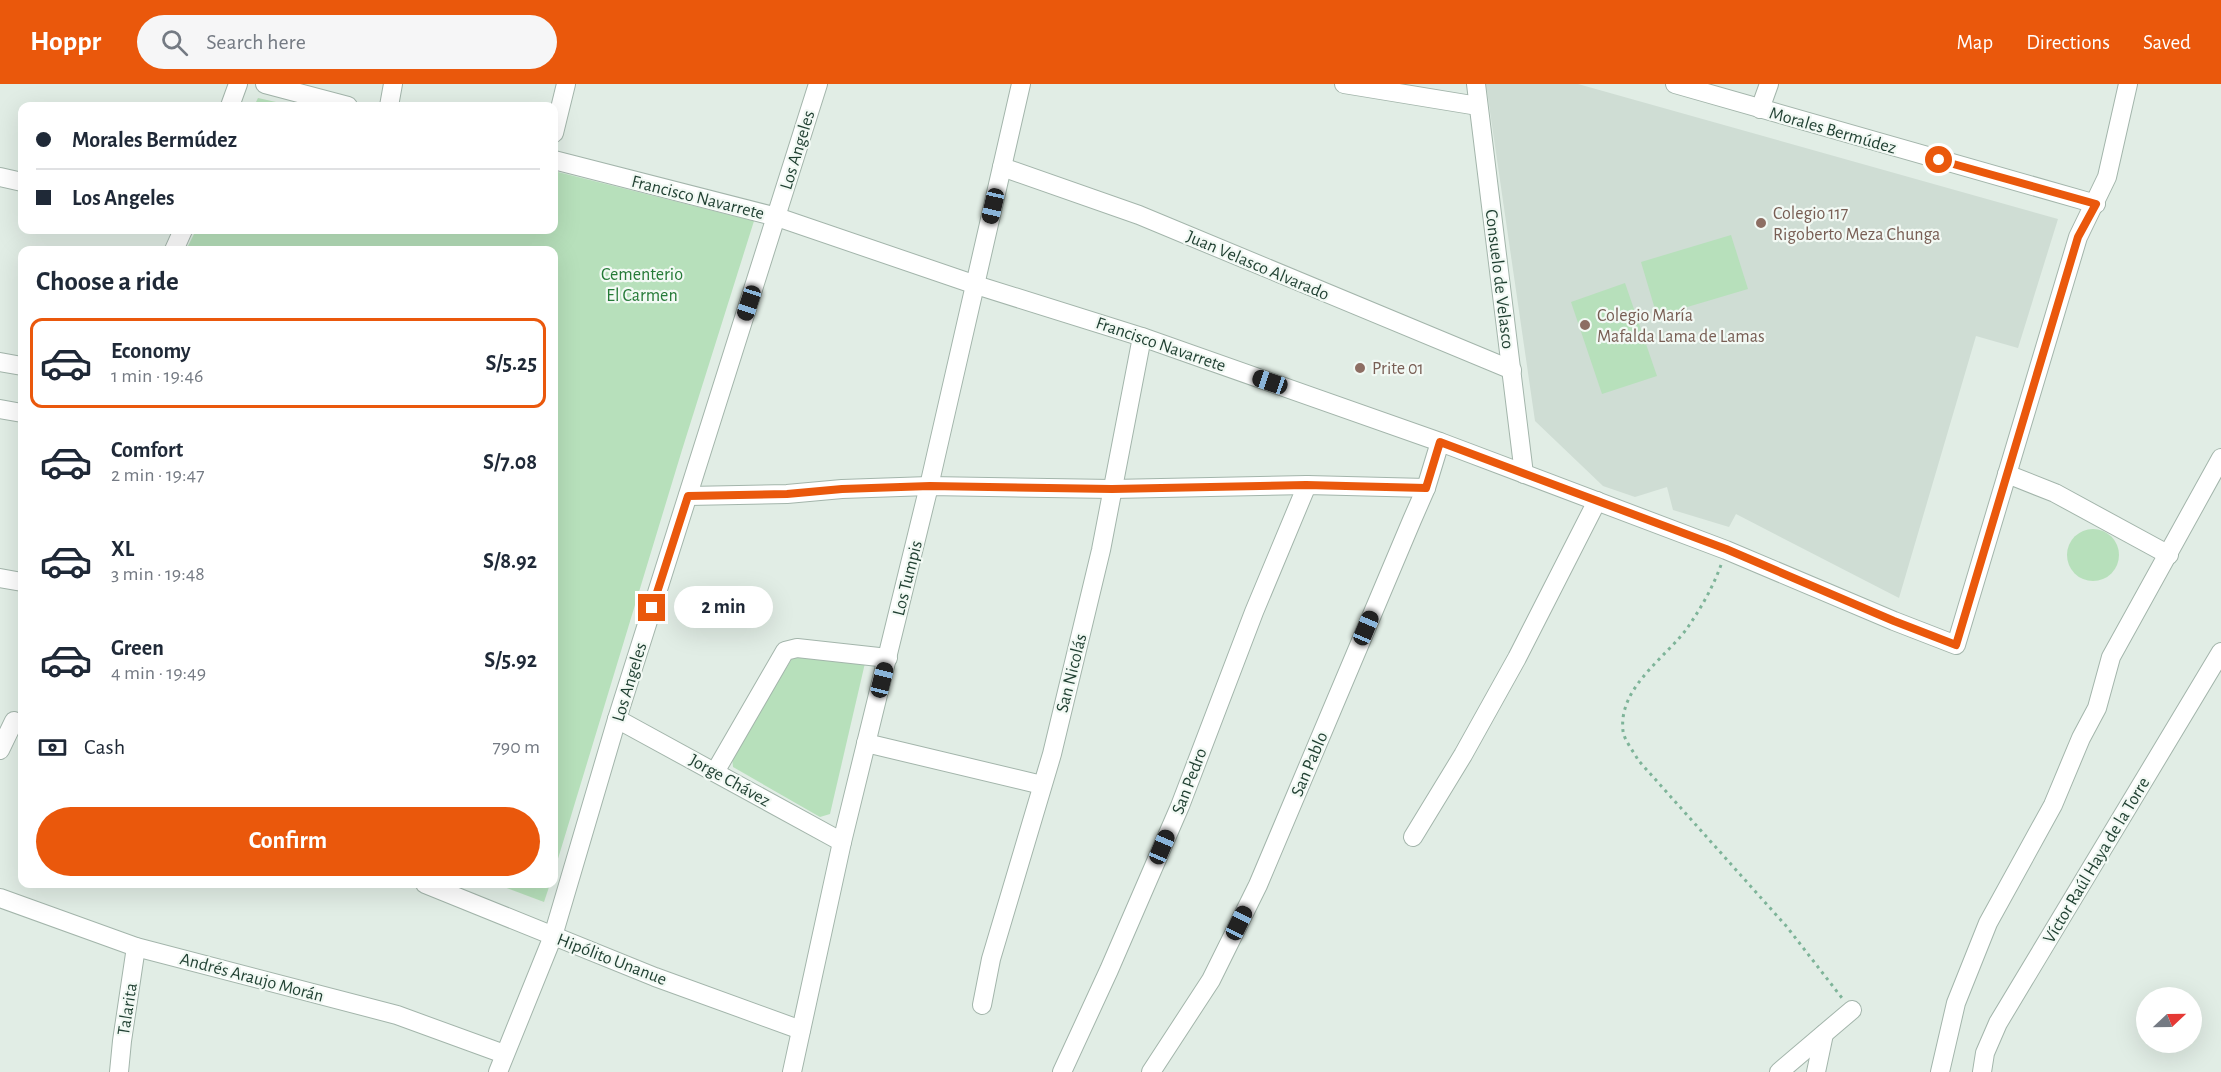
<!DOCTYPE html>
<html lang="en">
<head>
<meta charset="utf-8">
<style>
	body { margin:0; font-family:"Alegreya Sans",sans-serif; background:#f6f6f7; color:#1f2937; height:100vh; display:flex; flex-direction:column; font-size:22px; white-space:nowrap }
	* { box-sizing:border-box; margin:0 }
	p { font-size:20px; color:#747a83 }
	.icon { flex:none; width:33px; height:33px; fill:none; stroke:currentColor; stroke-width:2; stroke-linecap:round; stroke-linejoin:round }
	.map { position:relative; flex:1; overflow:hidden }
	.details { position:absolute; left:18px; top:162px; width:540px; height:642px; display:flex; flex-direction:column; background:#fff; border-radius:12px; box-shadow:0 6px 24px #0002 }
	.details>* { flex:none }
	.top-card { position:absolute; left:18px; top:18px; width:540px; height:132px; border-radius:12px; box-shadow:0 6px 24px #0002; display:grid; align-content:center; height:132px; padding:0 18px; background:#fff }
	.needle { width:39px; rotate:68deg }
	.fabs { position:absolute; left:2136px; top:903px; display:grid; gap:12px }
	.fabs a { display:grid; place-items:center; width:66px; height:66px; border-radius:50%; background:#fff; box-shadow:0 6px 24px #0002; font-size:30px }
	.end { position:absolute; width:27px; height:27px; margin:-14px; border:8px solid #ea580c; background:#fff; box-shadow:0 0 0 3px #fff }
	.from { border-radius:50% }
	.bubble { position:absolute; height:42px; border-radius:21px; background:#fff; box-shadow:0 6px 24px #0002; font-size:20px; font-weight:700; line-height:42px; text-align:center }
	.car { position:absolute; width:18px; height:36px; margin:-18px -9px; border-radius:8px; box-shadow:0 0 4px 2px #0007; background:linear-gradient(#222 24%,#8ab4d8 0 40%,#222 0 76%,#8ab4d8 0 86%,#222 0) }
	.top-card b { display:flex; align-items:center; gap:21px; height:57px; font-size:22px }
	.top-card b+b { border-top:2px solid #e0e1e3 }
	.top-card i { width:15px; height:15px; background:#1f2937 }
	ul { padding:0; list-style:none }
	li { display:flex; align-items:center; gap:18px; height:90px; margin:0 12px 9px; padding:0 6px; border:3px solid transparent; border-radius:12px }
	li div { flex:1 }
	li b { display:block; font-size:22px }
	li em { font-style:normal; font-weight:700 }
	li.active { border-color:#ea580c }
	li>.icon { width:54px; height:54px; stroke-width:1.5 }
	h2 { padding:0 18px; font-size:27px; line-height:72px }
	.pay { display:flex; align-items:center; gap:15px; height:66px; padding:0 18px; font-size:22px }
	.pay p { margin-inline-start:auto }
	.primary-button { display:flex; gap:12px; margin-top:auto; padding:12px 18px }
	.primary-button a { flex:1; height:69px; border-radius:36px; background:#ea580c; color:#fff; font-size:24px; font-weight:700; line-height:69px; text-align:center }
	header { display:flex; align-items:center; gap:36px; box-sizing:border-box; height:84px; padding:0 30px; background:#ea580c; color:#fff }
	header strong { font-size:28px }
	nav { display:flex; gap:33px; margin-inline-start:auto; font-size:21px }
	.search { width:420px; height:54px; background:#f6f6f7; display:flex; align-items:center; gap:15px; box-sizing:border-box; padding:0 21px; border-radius:33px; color:#747a83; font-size:22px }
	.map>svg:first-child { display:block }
	.built { fill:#cfddd4 }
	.green { fill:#b7e0bb }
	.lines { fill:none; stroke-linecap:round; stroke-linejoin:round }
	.minor-casing { stroke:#a3b5ab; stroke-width:20 }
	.path { stroke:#7eb499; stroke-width:3; stroke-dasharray:3 4.5; stroke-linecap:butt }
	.minor { stroke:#fff; stroke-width:18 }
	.route { stroke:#ea580c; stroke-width:8 }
	.education-dot { fill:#8d6e63; stroke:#f2f9f4; stroke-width:2 }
	.labels { text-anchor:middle; stroke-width:4.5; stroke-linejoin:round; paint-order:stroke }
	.street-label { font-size:18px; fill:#1f3f31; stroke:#f2f9f4 }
	.education-label { font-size:18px; fill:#785e54; stroke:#f2f9f4; text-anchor:start }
	.park-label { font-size:18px; fill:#257a37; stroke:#f2f9f4 }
</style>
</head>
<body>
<header>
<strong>Hoppr</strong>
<div class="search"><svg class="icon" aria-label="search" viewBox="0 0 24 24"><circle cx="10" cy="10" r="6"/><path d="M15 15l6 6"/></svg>Search here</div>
<nav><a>Map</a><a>Directions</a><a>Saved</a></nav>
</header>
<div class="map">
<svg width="2221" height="988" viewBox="0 0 2221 988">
	<rect width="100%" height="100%" fill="#e1ede5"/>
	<polygon class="built" points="1486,0 1578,0 2058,135 2018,264 1976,252 1899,514 1736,430 1729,443 1673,426 1667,403 1635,413 1603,402 1535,337"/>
	<g class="green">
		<polygon points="258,14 294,22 254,22"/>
		<polygon points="554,87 754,137 682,366 554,788 554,166 186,166 196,146 554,146"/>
		<polygon points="1731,151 1748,205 1657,232 1641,178"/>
		<polygon points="1625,199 1657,292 1602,310 1571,218"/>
		<circle cx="2093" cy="471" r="26"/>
		<polygon points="793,573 865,579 830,730 820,733 733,683 732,673"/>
		<polygon points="496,800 550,800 544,818"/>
	</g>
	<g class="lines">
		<g class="minor-casing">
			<g id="minor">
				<polyline points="265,0 348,22"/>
				<polyline points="1344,0 1478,22"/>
				<polyline points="1476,0 1524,390"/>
				<polyline points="1675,0 2096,120"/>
				<polyline points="230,22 238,0"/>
				<polyline points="389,22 393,0"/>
				<polyline points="1760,25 1769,0"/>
				<polyline points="554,49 566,0"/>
				<polyline points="554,76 777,133 976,201 1142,253 1440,358 1726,466 1894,537 1956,561 2078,153 2107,93 2128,0"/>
				<polyline points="1002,83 1139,131 1512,286"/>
				<polyline points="0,93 22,98"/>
				<polyline points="174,166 183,146"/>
				<polyline points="0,278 22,282"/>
				<polyline points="0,325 22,329"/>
				<polyline points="2007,390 2055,409 2169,471"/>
				<polyline points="688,412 787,410 842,405 929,402 1112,405 1307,401 1426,404"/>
				<polyline points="0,494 22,498"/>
				<polyline points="617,635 842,758"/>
				<polyline points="866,659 1042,701"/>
				<polyline points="0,666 14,637"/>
				<polyline points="715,688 785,567 797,564 888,574"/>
				<polyline points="1413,753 1463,671 1517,574 1597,417"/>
				<polyline points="425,800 655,893 801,946"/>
				<polyline points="0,814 136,863 397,931 504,970"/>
				<polyline points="982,921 991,875 1052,670 1101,466 1142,253"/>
				<polyline points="119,988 122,957 136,863"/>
				<polyline points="498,988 553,852 617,635 818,0"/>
				<polyline points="792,988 842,758 929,402 1021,0"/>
				<polyline points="1062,988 1109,886 1180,722 1254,528 1307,401"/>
				<polyline points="1151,988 1211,896 1258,801 1412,436 1426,404 1440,358"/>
				<polyline points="1779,988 1852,926"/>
				<polyline points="1816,988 1824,950"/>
				<polyline points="1940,988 1956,919 1988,839 2053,721 2081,654 2097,624 2111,573 2221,374"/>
				<polyline points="1982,988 1985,969 1998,939 2221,568"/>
			</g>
		</g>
		<path class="path" d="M 1721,481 C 1713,503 1701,524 1688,543 C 1666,574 1618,603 1623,647 C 1624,656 1634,668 1638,676 L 1787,843 L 1842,914"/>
		<use href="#minor" class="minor"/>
	</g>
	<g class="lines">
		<polyline class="route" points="652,524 688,412 787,410 842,405 930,402 1112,405 1306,401 1426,404 1440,358 1726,465 1894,537 1956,561 2078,153 2096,120 1939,76"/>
	</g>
	<g class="education-dot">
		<circle cx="1761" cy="139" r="6"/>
		<circle cx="1585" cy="241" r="6"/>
		<circle cx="1360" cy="284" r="6"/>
	</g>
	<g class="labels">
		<g class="street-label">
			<text transform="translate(1833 46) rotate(16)" y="6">Morales Bermúdez</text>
			<text transform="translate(797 66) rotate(-73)" y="6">Los Angeles</text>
			<text transform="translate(698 113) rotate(14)" y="6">Francisco Navarrete</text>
			<text transform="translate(1258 181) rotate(23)" y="6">Juan Velasco Alvarado</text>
			<text transform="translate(1500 195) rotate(83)" y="6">Consuelo de Velasco</text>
			<text transform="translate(1161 260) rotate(19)" y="6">Francisco Navarrete</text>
			<text transform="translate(907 494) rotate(-76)" y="6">Los Tumpis</text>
			<text transform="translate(1071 589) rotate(-76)" y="6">San Nicolás</text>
			<text transform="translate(629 598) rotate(-73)" y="6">Los Angeles</text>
			<text transform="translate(1309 680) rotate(-67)" y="6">San Pablo</text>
			<text transform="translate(730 696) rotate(29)" y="6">Jorge Chávez</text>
			<text transform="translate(1189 697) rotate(-69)" y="6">San Pedro</text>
			<text transform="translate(2096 776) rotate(-59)" y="6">Víctor Raúl Haya de la Torre</text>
			<text transform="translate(612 875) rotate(21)" y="6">Hipólito Unanue</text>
			<text transform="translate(252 893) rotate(15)" y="6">Andrés Araujo Morán</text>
			<text transform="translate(127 925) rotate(-81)" y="6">Talarita</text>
		</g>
		<g class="education-label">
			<text x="1773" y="135">Colegio 117<tspan x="1773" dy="21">Rigoberto Meza Chunga</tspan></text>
			<text x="1597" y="237">Colegio María<tspan x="1597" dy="21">Mafalda Lama de Lamas</tspan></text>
			<text x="1372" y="290">Prite 01</text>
		</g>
		<g class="park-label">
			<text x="642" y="196">Cementerio<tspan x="642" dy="21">El Carmen</tspan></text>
		</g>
	</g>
</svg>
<div class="fabs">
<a><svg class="needle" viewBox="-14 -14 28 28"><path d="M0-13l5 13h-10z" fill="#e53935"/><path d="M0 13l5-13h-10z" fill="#747a83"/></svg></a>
</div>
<i class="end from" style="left:1939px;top:76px"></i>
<i class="end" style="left:652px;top:524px"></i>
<div class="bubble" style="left:674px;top:502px;width:99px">2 min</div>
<i class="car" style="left:993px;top:122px;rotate:193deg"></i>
<i class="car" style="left:749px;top:219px;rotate:198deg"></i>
<i class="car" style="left:1270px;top:298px;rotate:289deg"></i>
<i class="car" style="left:1366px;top:544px;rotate:23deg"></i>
<i class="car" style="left:882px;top:596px;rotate:14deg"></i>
<i class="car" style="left:1162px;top:763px;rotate:23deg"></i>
<i class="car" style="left:1239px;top:839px;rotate:26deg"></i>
<div class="top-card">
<b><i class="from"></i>Morales Bermúdez</b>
<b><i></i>Los Angeles</b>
</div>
<section class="details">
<h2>Choose a ride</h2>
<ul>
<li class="active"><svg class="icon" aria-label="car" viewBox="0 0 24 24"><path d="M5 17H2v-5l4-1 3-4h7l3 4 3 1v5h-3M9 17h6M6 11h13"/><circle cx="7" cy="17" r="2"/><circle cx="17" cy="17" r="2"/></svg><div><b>Economy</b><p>1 min · 19:46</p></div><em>S/5.25</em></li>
<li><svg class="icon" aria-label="car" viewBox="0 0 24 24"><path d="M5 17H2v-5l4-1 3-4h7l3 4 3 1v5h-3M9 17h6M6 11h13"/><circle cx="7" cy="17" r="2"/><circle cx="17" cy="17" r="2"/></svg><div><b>Comfort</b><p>2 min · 19:47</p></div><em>S/7.08</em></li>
<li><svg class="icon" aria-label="car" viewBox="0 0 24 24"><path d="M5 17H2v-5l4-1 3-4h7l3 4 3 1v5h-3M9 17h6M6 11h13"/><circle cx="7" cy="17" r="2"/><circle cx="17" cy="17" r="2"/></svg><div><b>XL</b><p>3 min · 19:48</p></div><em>S/8.92</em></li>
<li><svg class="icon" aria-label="car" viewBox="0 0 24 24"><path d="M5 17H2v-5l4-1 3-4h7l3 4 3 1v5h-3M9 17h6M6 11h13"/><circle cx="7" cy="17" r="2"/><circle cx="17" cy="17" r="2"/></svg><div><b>Green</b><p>4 min · 19:49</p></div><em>S/5.92</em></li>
</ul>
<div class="pay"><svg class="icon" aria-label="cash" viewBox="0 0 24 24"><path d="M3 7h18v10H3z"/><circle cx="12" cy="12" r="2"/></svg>Cash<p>790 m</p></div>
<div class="primary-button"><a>Confirm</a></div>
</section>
</div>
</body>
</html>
